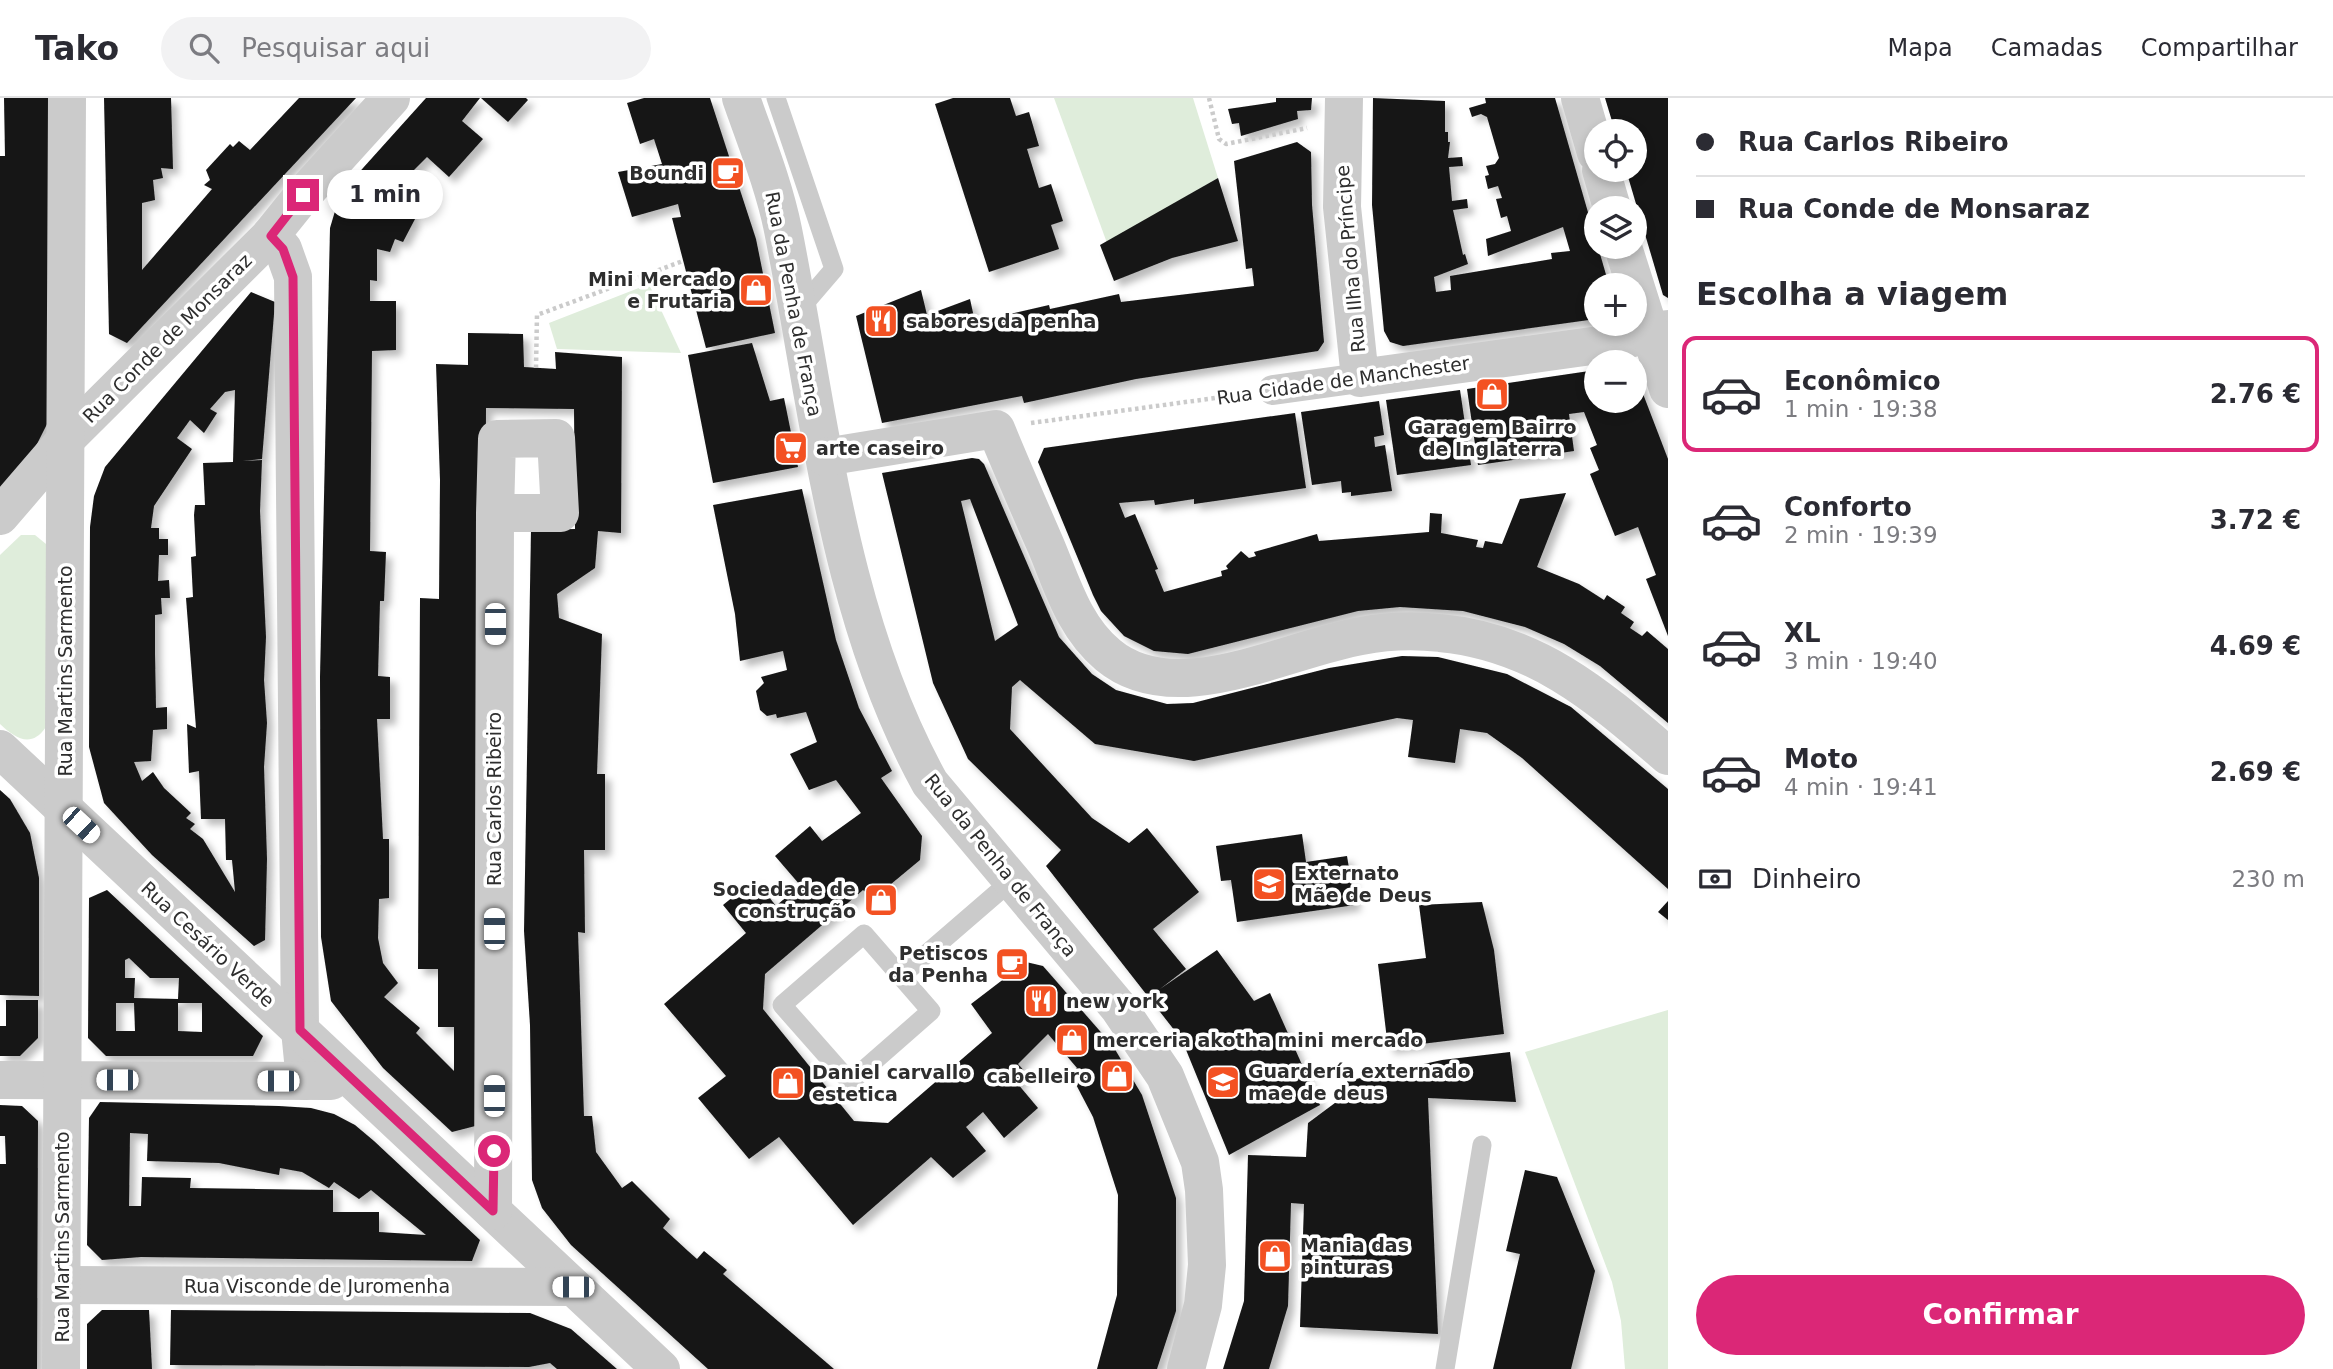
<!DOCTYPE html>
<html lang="pt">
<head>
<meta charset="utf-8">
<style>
	body { margin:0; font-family:"DejaVu Sans",sans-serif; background:#f2f2f3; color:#2b2b33; height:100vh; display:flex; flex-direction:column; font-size:26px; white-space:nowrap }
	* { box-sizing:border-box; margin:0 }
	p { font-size:23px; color:#7c7c81 }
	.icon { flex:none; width:38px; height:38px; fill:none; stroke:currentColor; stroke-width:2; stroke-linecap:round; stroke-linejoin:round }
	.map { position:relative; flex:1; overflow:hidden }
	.drawer { display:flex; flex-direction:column; background:#fff; width:665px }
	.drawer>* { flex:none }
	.banner { display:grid; align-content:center; height:154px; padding:0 28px; background:#fff }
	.controls { position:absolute; left:1584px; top:21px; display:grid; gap:14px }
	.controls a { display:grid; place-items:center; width:63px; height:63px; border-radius:50%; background:#fff; box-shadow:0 4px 10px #0003; font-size:35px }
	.end { position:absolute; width:32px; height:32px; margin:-16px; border:9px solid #db2777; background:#fff; box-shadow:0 0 0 4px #fff }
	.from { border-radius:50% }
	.bubble { position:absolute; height:49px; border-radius:24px; background:#fff; box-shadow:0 4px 10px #0003; font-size:23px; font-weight:700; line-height:49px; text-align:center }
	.car { position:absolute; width:21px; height:42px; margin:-21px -10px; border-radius:9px; box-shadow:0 0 5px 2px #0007; background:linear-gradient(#fff 24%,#345 0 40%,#fff 0 76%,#345 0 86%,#fff 0) }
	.banner b { display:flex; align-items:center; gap:24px; height:66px; font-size:26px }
	.banner b+b { border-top:2px solid #e1e1e2 }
	.banner i { width:18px; height:18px; background:#2b2b33 }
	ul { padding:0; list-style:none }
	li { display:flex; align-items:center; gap:21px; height:116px; margin:0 14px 10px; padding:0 14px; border:4px solid transparent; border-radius:14px }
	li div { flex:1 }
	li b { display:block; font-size:26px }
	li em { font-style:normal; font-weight:700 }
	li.active { border-color:#db2777 }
	li>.icon { width:63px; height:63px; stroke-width:1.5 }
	h2 { padding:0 28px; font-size:32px; line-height:84px }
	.pay { display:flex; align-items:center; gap:18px; height:77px; padding:0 28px; font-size:26px }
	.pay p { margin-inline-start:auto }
	.action { display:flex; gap:14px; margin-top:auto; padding:14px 28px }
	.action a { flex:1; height:80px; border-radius:42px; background:#db2777; color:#fff; font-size:28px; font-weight:700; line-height:80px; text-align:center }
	header { display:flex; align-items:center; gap:42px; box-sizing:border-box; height:98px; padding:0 35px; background:#fff; border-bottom:2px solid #e1e1e2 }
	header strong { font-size:33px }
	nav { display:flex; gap:38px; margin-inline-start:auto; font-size:24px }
	.search { width:490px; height:63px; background:#f2f2f3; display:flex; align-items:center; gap:18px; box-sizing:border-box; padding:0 24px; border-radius:38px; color:#7c7c81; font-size:26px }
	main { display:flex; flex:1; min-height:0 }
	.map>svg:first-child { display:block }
	.green { fill:#dfeddb }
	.building { fill:#151515; fill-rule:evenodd; filter:url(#shadow) }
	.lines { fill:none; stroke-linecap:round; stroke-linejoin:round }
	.path { stroke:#cbcbcb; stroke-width:4.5; stroke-dasharray:3.5 3.5; stroke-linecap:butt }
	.service { stroke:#cbcbcb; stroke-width:19 }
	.pedestrian { stroke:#cbcbcb; stroke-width:30 }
	.minor { stroke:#cbcbcb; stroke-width:38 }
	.route { stroke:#db2777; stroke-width:9 }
	.labels { text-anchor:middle; stroke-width:7; stroke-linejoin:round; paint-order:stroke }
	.poi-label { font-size:19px; font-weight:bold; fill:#2e2e2e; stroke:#fff; text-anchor:start }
	.street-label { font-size:19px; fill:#2e2e2e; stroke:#fff }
</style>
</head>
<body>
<header>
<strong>Tako</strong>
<div class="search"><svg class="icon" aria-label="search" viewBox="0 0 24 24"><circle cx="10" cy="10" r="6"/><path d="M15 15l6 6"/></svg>Pesquisar aqui</div>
<nav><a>Mapa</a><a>Camadas</a><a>Compartilhar</a></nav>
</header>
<main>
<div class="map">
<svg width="1668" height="1271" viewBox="0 0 1668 1271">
	<defs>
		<filter id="shadow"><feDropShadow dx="6" dy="6" stdDeviation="3.5" flood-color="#0004"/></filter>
	</defs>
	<rect width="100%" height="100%" fill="#fff"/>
	<g class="green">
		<polygon points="1054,0 1193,0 1218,80 1107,145"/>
		<polygon points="649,186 681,255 557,251 549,225"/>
		<path d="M 21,437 L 35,437 L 46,446 L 46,629 C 31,651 15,640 0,626 L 0,457 Z"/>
		<polygon points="1668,912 1668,1271 1625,1271 1621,1223 1612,1184 1525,954"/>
	</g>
	<g class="building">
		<polygon points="4,0 49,0 48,324 36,348 0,396 0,58 5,58"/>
		<polygon points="104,0 171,0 173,71 161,70 163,80 153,82 155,102 142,105 142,172 212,91 204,87 210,82 206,72 230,46 233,49 239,43 250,52 299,0 356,0 127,245 109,236"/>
		<polygon points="426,0 480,0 462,23 483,41 449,79 427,59 410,76 418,82 403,101 412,110 409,118 415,121 403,144 395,141 390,154 377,151 377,183 370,182 370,203 396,203 396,252 372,253 370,453 386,454 384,503 380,503 378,578 390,579 390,621 377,621 383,741 389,741 389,800 379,801 378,840 383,865 398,885 384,899 420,930 416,935 454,973 454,929 438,929 438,871 418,871 420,500 439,501 440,382 436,266 468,267 468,235 523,236 524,269 556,271 555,254 622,259 621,435 598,433 595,470 557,496 559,520 602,536 597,676 605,676 605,752 584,752 585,835 578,834 584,1018 592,1018 596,1054 622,1090 632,1083 670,1121 663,1130 688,1153 697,1161 704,1153 727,1172 723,1176 834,1271 708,1271 571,1147 542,1110 532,1082 530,927 524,833 531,432 575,431 574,311 486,310 483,1026 452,1034 383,970 331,903 321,839 320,579 330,130 338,103 354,80"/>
		<polygon points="481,0 526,0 528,2 508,24"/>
		<polygon points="644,0 710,0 756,141 775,235 706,250 672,120 681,119 678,106 632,119 618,74 662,66 654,41 640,46 627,5"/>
		<polygon points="953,0 1010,0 1016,18 1029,14 1039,48 1027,51 1039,90 1051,86 1063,123 1051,127 1059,151 989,174 935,6"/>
		<polygon points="1276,0 1312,0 1311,12 1297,13 1298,21 1241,38 1239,25 1232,26 1228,11 1276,4"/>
		<polygon points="1373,0 1445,3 1445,34 1448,34 1448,44 1450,44 1448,60 1462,59 1463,68 1449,69 1452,103 1467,101 1468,110 1453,112 1463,157 1465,156 1468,166 1434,179 1436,194 1451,192 1450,178 1552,161 1551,155 1570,153 1563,129 1488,158 1486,141 1511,133 1507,118 1501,120 1496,101 1502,100 1498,88 1488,91 1485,78 1489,77 1486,68 1495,66 1499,60 1487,19 1481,16 1472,19 1469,10 1486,5 1485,0 1555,0 1609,187 1596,187 1596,221 1403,248 1390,244 1384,233 1372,107"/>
		<polygon points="1605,0 1668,0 1668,200 1663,197 1626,72 1634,72 1634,33 1615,33"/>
		<polygon points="1297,44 1311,54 1312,107 1324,244 1318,253 1136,281 1024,305 1022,298 882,325 856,218 921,192 927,217 970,201 975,224 1049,207 1050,211 1119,196 1121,204 1254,188 1252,170 1246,171 1234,63"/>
		<polygon points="1218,80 1238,143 1172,160 1114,183 1100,147"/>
		<path d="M 251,194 L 275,204 L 262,361 L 243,363 L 262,362 L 260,413 L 266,539 L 264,582 L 267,625 L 264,669 L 267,761 L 265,842 L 254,848 L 152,757 L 104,705 L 89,649 L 90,429 L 94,398 L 105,369 ZM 235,292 L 233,364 L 203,365 L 205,407 L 195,407 L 194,417 L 196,458 L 191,459 L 193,499 L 186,500 L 196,630 L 187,626 L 189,675 L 199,673 L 201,721 L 225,721 L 226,762 L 232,762 L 235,794 L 203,741 L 190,731 L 195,726 L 186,720 L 191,715 L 164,690 L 153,674 L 142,683 L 134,664 L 151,663 L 153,632 L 167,631 L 167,609 L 156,610 L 155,556 L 155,517 L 162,516 L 161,500 L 170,500 L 169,482 L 158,483 L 159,457 L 168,457 L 168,441 L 159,441 L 159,430 L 151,430 L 154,408 L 192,351 L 177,340 L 190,322 L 204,335 L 217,315 L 210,311 L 225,294 Z"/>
		<polygon points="752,245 770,303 784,300 798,369 713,385 688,257"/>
		<polygon points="1596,272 1596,303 1634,303 1635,275 1668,361 1668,538 1646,481 1656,477 1638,429 1615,438 1590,376 1599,372 1590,350 1597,347 1584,314 1569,316 1574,353 1478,367 1467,291"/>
		<polygon points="1460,292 1471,367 1397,377 1386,302"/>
		<polygon points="1379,303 1384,337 1374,339 1375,349 1385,347 1392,393 1351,398 1351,394 1342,395 1341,383 1312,387 1301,314"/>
		<polygon points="1295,315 1306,390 1194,406 1194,401 1155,407 1154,402 1119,405 1125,420 1135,416 1158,471 1155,472 1164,494 1222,478 1221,473 1228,471 1226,468 1241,453 1249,460 1256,458 1254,454 1317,436 1319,443 1429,434 1430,415 1442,416 1441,435 1478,442 1476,449 1483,450 1485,443 1502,446 1520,401 1566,395 1537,469 1579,486 1604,502 1607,497 1625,509 1621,515 1634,524 1630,530 1642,538 1647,533 1668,551 1668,625 1600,568 1564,546 1525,529 1463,513 1400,509 1358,513 1188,556 1154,553 1124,538 1101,513 1093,497 1038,364 1044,350"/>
		<path d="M 972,360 L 979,361 L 984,366 L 1059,539 L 1092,576 L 1116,592 L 1167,606 L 1193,605 L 1329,570 L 1402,558 L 1438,559 L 1507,576 L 1571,609 L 1668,691 L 1668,791 L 1522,660 L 1487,635 L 1460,631 L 1455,665 L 1408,659 L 1413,622 L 1397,620 L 1194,663 L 1095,646 L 1020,582 L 1012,589 L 1010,631 L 1092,720 L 1129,745 L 1147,730 L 1199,794 L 1153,831 L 1186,871 L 1160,891 L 1217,852 L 1254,903 L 1270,895 L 1320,1007 L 1229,1057 L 1182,942 L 1046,768 L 1061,752 L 968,661 L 933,585 L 882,375 ZM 970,401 L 1018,527 L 995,543 L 961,403 Z"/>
		<polygon points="802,391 836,542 859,610 892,673 881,680 922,738 920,762 873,801 863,792 765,876 763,911 854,1023 888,1025 992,935 971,906 1026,864 1043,868 1113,948 1142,997 1176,1100 1176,1213 1157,1271 1097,1271 1117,1197 1118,1097 1093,1019 1070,975 1077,970 1048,936 1018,966 1027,976 1017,985 1038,1010 1004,1040 983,1014 966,1029 986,1053 953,1080 931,1059 853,1127 779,1039 749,1061 698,1000 726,978 664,906 746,835 723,807 755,781 776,808 800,787 775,758 810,728 822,743 861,715 836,682 809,692 790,656 817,644 806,614 777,620 776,616 767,618 760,612 756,593 764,585 761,579 787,572 783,553 740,563 735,516 713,407"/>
		<polygon points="0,692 10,701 30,735 39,780 39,898 0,897"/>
		<polygon points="1302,736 1306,764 1347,758 1355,807 1237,824 1231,782 1221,783 1216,748"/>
		<path d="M 107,792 L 263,938 L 253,958 L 106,958 L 88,940 L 89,800 ZM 129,860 L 150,880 L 179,880 L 178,901 L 134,900 L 135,880 L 125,880 L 125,862 ZM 116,905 L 134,905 L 135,933 L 116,933 ZM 178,905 L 202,905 L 202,934 L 178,933 Z"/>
		<polygon points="1668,803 1668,822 1658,814"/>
		<polygon points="1482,804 1494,852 1504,936 1388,950 1378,866 1426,860 1419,807"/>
		<polygon points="6,902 38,902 38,940 20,958 0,958 0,928 6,928"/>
		<polygon points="1510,954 1516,1004 1428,1000 1438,1236 1300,1229 1304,1106 1291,1105 1288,1208 1269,1271 1223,1271 1244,1203 1248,1057 1306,1059 1308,1025 1347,996 1347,983 1442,962"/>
		<path d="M 100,1004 L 279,1008 L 311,1010 L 334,1016 L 355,1027 L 374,1043 L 480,1142 L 472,1163 L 141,1159 L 102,1162 L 87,1147 L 89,1020 ZM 130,1035 L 148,1036 L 147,1063 L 219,1065 L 279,1077 L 280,1070 L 302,1074 L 329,1090 L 334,1084 L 359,1101 L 371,1092 L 426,1137 L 379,1134 L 379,1114 L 333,1114 L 333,1092 L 190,1090 L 191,1080 L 142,1079 L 141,1108 L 129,1108 Z"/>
		<polygon points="0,1007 22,1008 38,1023 37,1271 0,1271 0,1066 6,1066 5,1038 0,1038"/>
		<polygon points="1525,1072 1557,1079 1595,1173 1571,1271 1493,1271 1520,1156 1506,1153"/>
		<polygon points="102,1212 149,1212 152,1271 87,1271 87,1226"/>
		<polygon points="171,1212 530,1215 571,1231 617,1271 557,1271 550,1265 529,1269 170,1267"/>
	</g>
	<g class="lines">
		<g class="path">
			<polyline points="1209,0 1219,41 1226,46 1307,30"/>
			<polyline points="536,270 537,217 683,163"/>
			<polyline points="1031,325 1245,296"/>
		</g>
		<g class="service">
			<polyline points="776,0 834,171 798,213"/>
			<polygon points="864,836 931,913 850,984 782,907"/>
			<polyline points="901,878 1011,783"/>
			<polyline points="1445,1271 1482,1047"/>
		</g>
		<polyline class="pedestrian" points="1273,292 1360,280"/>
		<g class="minor">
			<path d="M 741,0 C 756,43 774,87 783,132 C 820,317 837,517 930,685 L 1119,910 L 1165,978 L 1200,1064 L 1204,1092 L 1207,1167 L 1203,1207 L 1186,1271"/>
			<polyline points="1344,0 1342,109 1360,280 1613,245 1668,231"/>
			<polyline points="1580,0 1596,55"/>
			<polyline points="1601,72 1612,110"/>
			<polyline points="270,138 283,151 293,179 300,932 305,983"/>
			<polyline points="1623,149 1668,291"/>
			<path d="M 825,359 L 996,331 C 1012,370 1029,409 1046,448 C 1062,486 1074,529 1108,557 C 1175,613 1286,551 1361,538 C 1387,533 1414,532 1440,535 C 1537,544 1598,598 1668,658"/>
			<polyline points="0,418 66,341 270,138 303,97 391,0"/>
			<polyline points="0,651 661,1271"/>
			<polyline points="0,982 331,983"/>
			<polyline points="493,1113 495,415 497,341 556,340 560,415 495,415"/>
			<polyline points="62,1187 573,1189"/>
			<polyline points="61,1271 67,0"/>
		</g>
	</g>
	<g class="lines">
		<polyline class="route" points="303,97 271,138 283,151 293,179 300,932 493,1113 494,1053"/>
	</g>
	<defs>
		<g id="cafe-square" transform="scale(1.75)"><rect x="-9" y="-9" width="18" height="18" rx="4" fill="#f35122" stroke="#fff"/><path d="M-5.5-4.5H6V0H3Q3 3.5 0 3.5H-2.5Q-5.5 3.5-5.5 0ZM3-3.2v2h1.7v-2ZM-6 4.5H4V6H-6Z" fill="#fff"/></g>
		<g id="shop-square" transform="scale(1.75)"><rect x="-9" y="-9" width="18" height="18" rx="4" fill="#f35122" stroke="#fff"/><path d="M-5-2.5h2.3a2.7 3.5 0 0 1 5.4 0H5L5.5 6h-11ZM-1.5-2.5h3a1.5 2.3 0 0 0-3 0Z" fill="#fff"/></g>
		<g id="restaurant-square" transform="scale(1.75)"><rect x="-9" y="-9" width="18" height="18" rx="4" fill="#f35122" stroke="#fff"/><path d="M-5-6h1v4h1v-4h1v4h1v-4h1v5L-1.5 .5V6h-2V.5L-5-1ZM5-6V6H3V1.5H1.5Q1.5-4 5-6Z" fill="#fff"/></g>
		<g id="supermarket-square" transform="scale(1.75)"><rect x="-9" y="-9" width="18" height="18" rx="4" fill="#f35122" stroke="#fff"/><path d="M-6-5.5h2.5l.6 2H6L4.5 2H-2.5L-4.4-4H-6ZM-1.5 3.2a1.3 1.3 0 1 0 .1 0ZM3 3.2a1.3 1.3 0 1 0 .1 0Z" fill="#fff"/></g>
		<g id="school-square" transform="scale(1.75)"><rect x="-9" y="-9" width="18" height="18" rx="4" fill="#f35122" stroke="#fff"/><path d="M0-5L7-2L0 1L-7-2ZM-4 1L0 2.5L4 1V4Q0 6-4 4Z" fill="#fff"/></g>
	</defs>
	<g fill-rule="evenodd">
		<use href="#cafe-square" x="728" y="75"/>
		<use href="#shop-square" x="756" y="192"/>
		<use href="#restaurant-square" x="881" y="223"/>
		<use href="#shop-square" x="1492" y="296"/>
		<use href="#supermarket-square" x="791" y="350"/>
		<use href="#school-square" x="1269" y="786"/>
		<use href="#shop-square" x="881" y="802"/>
		<use href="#cafe-square" x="1012" y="866"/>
		<use href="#restaurant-square" x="1041" y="903"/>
		<use href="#shop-square" x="1072" y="942"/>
		<use href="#shop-square" x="1117" y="978"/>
		<use href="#school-square" x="1223" y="984"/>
		<use href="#shop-square" x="788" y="985"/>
		<use href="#shop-square" x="1275" y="1158"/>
	</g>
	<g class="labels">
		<g class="poi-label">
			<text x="704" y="82" text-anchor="end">Boundi</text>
			<text x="732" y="188" text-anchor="end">Mini Mercado<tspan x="732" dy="22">e Frutaria</tspan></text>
			<text x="906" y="230">sabores da penha</text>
			<text x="1492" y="336" text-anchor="middle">Garagem Bairro<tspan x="1492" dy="22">de Inglaterra</tspan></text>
			<text x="816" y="357">arte caseiro</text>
			<text x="1294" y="782">Externato<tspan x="1294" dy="22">Mãe de Deus</tspan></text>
			<text x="856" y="798" text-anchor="end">Sociedade de<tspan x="856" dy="22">construção</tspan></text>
			<text x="988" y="862" text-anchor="end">Petiscos<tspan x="988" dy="22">da Penha</tspan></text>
			<text x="1066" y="910">new york</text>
			<text x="1096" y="949">merceria akotha mini mercado</text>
			<text x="1248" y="980">Guardería externado<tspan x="1248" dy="22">mae de deus</tspan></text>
			<text x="812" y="981">Daniel carvallo<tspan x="812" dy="22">estetica</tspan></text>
			<text x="1092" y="985" text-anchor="end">cabelleiro</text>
			<text x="1300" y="1154">Mania das<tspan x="1300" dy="22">pinturas</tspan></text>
		</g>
		<g class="street-label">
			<text transform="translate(1350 161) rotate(-95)" y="7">Rua Ilha do Príncipe</text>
			<text transform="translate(794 206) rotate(79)" y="7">Rua da Penha de França</text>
			<text transform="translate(167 240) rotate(-45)" y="7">Rua Conde de Monsaraz</text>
			<text transform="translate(1343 282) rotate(-8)" y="7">Rua Cidade de Manchester</text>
			<text transform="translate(65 573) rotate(-90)" y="7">Rua Martins Sarmento</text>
			<text transform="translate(494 701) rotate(-90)" y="7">Rua Carlos Ribeiro</text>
			<text transform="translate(1001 767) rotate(51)" y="7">Rua da Penha de França</text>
			<text transform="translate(208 846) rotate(43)" y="7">Rua Cesário Verde</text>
			<text transform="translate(62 1139) rotate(-90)" y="7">Rua Martins Sarmento</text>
			<text x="317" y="1195">Rua Visconde de Juromenha</text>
		</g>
	</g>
</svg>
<div class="controls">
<a><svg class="icon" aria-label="locate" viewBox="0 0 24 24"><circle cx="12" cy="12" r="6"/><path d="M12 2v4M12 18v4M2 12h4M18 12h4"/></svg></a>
<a><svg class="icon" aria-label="layers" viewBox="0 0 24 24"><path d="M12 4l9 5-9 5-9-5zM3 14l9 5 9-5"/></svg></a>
<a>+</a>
<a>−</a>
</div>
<i class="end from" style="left:494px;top:1053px"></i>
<i class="end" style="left:303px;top:97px"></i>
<div class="bubble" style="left:327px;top:72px;width:116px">1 min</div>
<i class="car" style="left:495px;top:526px;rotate:180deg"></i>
<i class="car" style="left:81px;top:727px;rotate:133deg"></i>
<i class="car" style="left:494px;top:831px;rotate:0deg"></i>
<i class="car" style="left:117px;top:982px;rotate:270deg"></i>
<i class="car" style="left:278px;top:983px;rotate:270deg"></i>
<i class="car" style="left:494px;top:998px;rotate:0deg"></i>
<i class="car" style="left:573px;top:1189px;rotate:270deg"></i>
</div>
<section class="drawer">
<div class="banner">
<b><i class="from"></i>Rua Carlos Ribeiro</b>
<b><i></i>Rua Conde de Monsaraz</b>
</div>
<h2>Escolha a viagem</h2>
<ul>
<li class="active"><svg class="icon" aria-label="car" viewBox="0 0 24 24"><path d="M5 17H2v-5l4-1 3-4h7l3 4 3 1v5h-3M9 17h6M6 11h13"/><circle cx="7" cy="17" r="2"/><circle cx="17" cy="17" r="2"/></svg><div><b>Econômico</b><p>1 min · 19:38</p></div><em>2.76 €</em></li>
<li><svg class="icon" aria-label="car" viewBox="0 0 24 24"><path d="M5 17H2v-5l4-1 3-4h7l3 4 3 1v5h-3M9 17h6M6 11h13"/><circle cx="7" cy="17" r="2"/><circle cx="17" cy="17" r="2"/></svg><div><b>Conforto</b><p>2 min · 19:39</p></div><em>3.72 €</em></li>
<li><svg class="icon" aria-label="car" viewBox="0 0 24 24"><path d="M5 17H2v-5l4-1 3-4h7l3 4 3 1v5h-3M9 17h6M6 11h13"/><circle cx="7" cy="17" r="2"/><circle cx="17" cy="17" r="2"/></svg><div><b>XL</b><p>3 min · 19:40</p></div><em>4.69 €</em></li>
<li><svg class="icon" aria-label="car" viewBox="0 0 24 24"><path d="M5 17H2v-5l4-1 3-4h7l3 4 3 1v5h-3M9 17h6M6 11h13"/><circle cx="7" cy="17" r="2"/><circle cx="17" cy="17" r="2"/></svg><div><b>Moto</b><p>4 min · 19:41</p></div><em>2.69 €</em></li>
</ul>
<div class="pay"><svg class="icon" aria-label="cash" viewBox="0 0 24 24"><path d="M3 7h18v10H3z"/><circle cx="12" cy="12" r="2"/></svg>Dinheiro<p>230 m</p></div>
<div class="action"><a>Confirmar</a></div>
</section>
</main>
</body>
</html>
